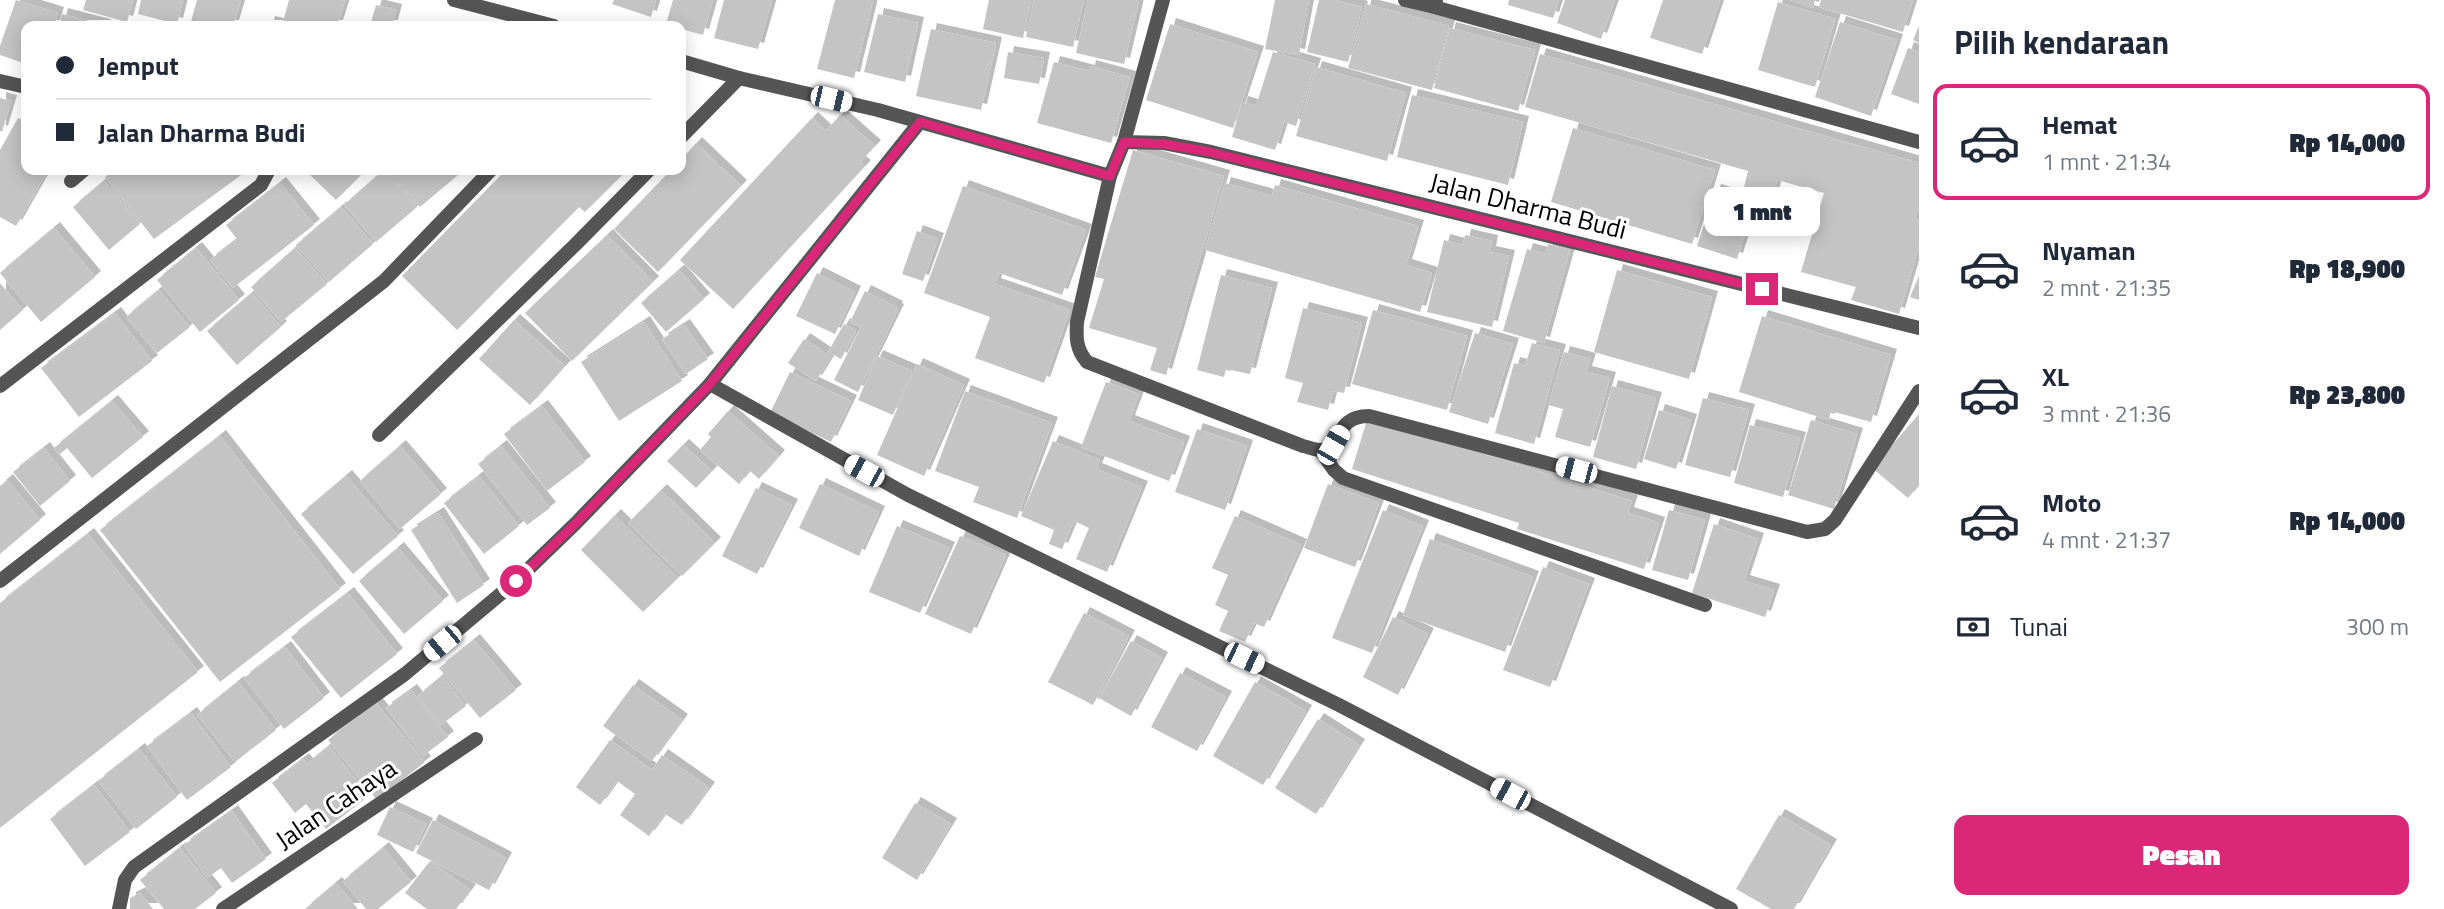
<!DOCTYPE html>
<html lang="id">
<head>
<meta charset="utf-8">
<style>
	body { margin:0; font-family:"Titillium Web",sans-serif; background:#f2f2f3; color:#1f2937; height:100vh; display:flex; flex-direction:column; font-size:26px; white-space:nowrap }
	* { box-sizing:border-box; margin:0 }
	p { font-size:23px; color:#747a83 }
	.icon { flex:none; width:38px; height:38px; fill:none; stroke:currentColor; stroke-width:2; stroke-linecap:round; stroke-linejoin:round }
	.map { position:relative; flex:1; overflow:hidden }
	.side { display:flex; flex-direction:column; background:#fff; width:525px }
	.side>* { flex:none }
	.hud { position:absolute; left:21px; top:21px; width:665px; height:154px; border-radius:14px; box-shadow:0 4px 18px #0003; display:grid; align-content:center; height:154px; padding:0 35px; background:#fff }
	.end { position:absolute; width:32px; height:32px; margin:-16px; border:9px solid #db2777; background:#fff; box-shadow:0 0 0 4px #fff }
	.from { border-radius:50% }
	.bubble { position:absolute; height:49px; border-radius:14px; background:#fff; box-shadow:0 4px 18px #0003; font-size:23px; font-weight:800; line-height:49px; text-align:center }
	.car { position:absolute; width:21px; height:42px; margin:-21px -10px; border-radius:9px; box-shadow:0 0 5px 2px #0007; background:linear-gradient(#fff 24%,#345 0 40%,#fff 0 76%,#345 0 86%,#fff 0) }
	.hud b { display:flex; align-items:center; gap:24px; height:66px; font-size:26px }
	.hud b+b { border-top:2px solid #e0e1e3 }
	.hud i { width:18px; height:18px; background:#1f2937 }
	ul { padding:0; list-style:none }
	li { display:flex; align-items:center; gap:21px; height:116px; margin:0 14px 10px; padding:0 21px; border:4px solid transparent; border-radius:14px }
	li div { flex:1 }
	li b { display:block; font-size:26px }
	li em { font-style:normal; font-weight:800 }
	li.on { border-color:#db2777 }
	li>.icon { width:63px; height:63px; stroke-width:1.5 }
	h2 { padding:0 35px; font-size:32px; line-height:84px }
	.pay { display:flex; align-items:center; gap:18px; height:77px; padding:0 35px; font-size:26px }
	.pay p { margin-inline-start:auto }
	.primary-button { display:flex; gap:14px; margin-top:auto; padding:14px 35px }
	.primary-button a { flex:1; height:80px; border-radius:14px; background:#db2777; color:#fff; font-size:28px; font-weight:800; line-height:80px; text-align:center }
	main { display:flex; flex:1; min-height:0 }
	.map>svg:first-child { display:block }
	.building { fill:#c4c4c4; filter:url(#shadow) }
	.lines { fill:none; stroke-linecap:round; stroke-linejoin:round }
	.street { stroke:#555; stroke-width:14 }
	.route { stroke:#db2777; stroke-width:9 }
	.labels { text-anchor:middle; stroke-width:6; stroke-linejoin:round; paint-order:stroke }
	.street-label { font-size:26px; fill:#000; stroke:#fff }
</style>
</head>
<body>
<main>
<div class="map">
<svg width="1919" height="909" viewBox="0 0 1919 909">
	<defs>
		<filter id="shadow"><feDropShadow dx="6" dy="-6" stdDeviation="0" flood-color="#0004"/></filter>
	</defs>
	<rect width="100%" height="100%" fill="#fff"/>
	<g class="building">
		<polygon points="16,0 58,13 54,26 26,26 26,64 0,55 0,46"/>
		<polygon points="86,0 133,0 127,22 83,10"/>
		<polygon points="141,0 183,0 177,24 138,14"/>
		<polygon points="197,0 241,0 233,26 190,25"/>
		<polygon points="289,0 341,0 345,1 337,26 268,26 269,22 282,25"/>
		<polygon points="614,0 656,0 651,17 612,4"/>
		<polygon points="673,0 713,0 703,35 681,29 681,26 666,24"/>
		<polygon points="724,0 772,0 758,49 714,38"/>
		<polygon points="835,0 873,0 854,78 817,69"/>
		<polygon points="989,0 1031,0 1023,38 983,29"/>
		<polygon points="1034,0 1084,0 1073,47 1026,37"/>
		<polygon points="1088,0 1139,0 1124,64 1076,53"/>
		<polygon points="1275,0 1309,0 1299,55 1265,49"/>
		<polygon points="1319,0 1335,0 1362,7 1348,62 1307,52"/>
		<polygon points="1509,0 1559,0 1553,18 1508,5"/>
		<polygon points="1565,0 1615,0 1601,39 1557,23"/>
		<polygon points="1663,0 1720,0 1702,54 1650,38"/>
		<polygon points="1790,0 1815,0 1813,8"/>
		<polygon points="1821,0 1913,0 1903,32 1819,7"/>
		<polygon points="1778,2 1835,19 1815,87 1758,70"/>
		<polygon points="1366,4 1449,26 1432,90 1348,68"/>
		<polygon points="376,5 396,10 392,26 370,26"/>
		<polygon points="62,14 105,25 105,26 59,26"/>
		<polygon points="878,14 918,23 905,82 864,72"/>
		<polygon points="1840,22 1897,40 1871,116 1815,97"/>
		<polygon points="1170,24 1258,52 1233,128 1146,100"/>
		<polygon points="1919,26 1919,43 1913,40"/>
		<polygon points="1450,28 1535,50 1518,111 1434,88"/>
		<polygon points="931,29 996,43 981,110 916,96"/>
		<polygon points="1908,48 1919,52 1919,104 1891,94"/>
		<polygon points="1008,52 1044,58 1039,84 1004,78"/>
		<polygon points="1273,52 1315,64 1296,126 1284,122 1275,150 1232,137 1242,102 1256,106"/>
		<polygon points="1540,54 1919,163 1919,207 1915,219 1919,220 1919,246 1899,314 1851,300 1856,287 1801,272 1824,193 1777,180 1772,200 1743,191 1748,171 1525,107"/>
		<polygon points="1054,62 1089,71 1090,66 1130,77 1111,143 1037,123"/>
		<polygon points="1316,67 1406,93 1387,161 1296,136"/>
		<polygon points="1412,95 1523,122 1508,185 1397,157"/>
		<polygon points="0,98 11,101 2,132 0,131"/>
		<polygon points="840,115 875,146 860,162 865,166 733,309 680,260 812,118 826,131"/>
		<polygon points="18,118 26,123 26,170 48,170 16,226 0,217 0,150"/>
		<polygon points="1573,128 1715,170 1692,244 1551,202"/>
		<polygon points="696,143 741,186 658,272 614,229 671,170 681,170 681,160"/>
		<polygon points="1133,150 1224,176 1166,375 1150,370 1157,348 1089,328 1104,279 1095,277"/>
		<polygon points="115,170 248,170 154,239 105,177"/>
		<polygon points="305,170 353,170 360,176 336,200"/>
		<polygon points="384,170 417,207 376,242 344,205"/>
		<polygon points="387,170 464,170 420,207"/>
		<polygon points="506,170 627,170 585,212 579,207 457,330 402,276"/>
		<polygon points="104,181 140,224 109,250 73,207"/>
		<polygon points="280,183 314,225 233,288 210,260 237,239 226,225"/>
		<polygon points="1225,183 1272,196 1275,185 1418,226 1406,265 1432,273 1420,312 1205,250"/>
		<polygon points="963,186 1086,230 1062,295 999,273 995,284 1070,310 1044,383 975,358 990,317 924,293"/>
		<polygon points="1715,190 1755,202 1737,259 1697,246"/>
		<polygon points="341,207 373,244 329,282 296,245"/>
		<polygon points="54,228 95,277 41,322 0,273"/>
		<polygon points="917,231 938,239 923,281 902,274"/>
		<polygon points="607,235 653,282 572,361 525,313"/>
		<polygon points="1465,235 1492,241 1490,252 1509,256 1492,327 1427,312 1444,240 1463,245"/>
		<polygon points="1548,244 1570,250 1544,343 1503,331 1527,249 1546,254"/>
		<polygon points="196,248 239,300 200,332 157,280"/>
		<polygon points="295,248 327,284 281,322 251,287"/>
		<polygon points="679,270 704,299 666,332 641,303"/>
		<polygon points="1617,270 1712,297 1689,379 1594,352"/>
		<polygon points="817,273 855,292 835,334 796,316"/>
		<polygon points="1221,275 1272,288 1250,374 1226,369 1224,377 1197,370"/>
		<polygon points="1919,276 1919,300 1910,297"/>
		<polygon points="0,283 23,310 0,330"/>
		<polygon points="159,290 190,327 157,353 126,317"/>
		<polygon points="865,291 897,307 896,309 898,310 858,392 834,380 861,327 850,322"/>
		<polygon points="252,293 281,327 237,365 207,331"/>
		<polygon points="1303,308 1362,323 1344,393 1333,391 1328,410 1297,402 1303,383 1285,378"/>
		<polygon points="1373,310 1467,336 1447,410 1352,384"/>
		<polygon points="115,313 152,361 79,417 41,368"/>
		<polygon points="1762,316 1891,355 1871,422 1831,411 1829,420 1739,392"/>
		<polygon points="514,320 565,366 530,405 479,359"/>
		<polygon points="644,322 682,381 619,421 581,362"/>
		<polygon points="844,324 856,331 841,359 828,352"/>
		<polygon points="684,325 708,359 686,374 662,339"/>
		<polygon points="1475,333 1513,344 1488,424 1449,412"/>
		<polygon points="804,339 831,357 816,381 788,363"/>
		<polygon points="1532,343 1560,350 1534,444 1495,433 1514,363 1525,366"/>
		<polygon points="1564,352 1590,359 1586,372 1610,378 1590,447 1555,437 1563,409 1548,405"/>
		<polygon points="877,356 912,371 893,415 858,400"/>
		<polygon points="917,364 964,385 924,476 877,455"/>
		<polygon points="790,372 851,401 831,442 770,413"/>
		<polygon points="1106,382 1139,394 1129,421 1184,442 1169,481 1081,447"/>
		<polygon points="1612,386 1656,398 1636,469 1593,457"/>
		<polygon points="965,391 1052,423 1017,518 973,502 979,487 935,471"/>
		<polygon points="1703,398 1749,410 1730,477 1685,465"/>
		<polygon points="112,401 143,437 92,478 67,448 59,455 54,448"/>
		<polygon points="542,406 585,462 547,491 504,434"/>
		<polygon points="1659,410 1691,420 1676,469 1644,459"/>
		<polygon points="728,411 779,456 759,479 750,471 739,484 700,450 711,437 708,434"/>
		<polygon points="1919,414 1919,485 1908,498 1872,468"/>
		<polygon points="1368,417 1632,501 1628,513 1659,523 1644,569 1517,529 1519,523 1352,469"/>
		<polygon points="1811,420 1857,434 1834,509 1788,495"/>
		<polygon points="1750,425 1800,438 1783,497 1734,483"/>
		<polygon points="1197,429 1247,446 1225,510 1175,492"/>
		<polygon points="220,436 340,589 220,682 100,530"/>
		<polygon points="1053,441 1100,460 1096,469 1142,487 1107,572 1076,559 1089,528 1074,521 1062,549 1049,544 1054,530 1021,516"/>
		<polygon points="683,445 712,471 696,488 667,461"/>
		<polygon points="400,446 441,494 400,529 360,481"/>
		<polygon points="501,446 550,508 527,525 478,464"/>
		<polygon points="44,448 70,481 40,506 13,472"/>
		<polygon points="346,476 398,536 353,574 301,514"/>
		<polygon points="479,476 519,526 484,554 444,503"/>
		<polygon points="7,480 40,520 0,554 0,486"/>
		<polygon points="820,484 879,512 859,556 799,528"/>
		<polygon points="1328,484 1379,503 1355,567 1304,548"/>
		<polygon points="756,488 792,505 757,574 722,556"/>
		<polygon points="661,490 715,543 682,576 628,523"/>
		<polygon points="1383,510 1423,526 1372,653 1332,638"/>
		<polygon points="1669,510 1705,520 1688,580 1652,570"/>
		<polygon points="438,513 484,585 457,603 411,530"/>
		<polygon points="615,515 678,578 643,612 581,550"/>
		<polygon points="1235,516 1301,545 1264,627 1254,623 1245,642 1219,631 1228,611 1215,605 1228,575 1212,568"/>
		<polygon points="1714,524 1758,539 1744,581 1774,590 1765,617 1692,593"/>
		<polygon points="897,526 949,548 920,613 869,592"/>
		<polygon points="88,534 198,672 0,828 0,603"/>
		<polygon points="960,536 1006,555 971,634 925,614"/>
		<polygon points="1430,539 1533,577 1505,652 1403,615"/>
		<polygon points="398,548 443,601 404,634 359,581"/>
		<polygon points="1543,567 1589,584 1550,687 1503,670"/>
		<polygon points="348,593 397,654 341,698 291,637"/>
		<polygon points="1084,613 1129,636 1093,705 1048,682"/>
		<polygon points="1393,617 1428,634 1398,695 1363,677"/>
		<polygon points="474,640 516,690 480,718 439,668"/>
		<polygon points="1131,641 1162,658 1131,716 1099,698"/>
		<polygon points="285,647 324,698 284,729 244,678"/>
		<polygon points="1180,673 1226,697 1197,751 1151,727"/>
		<polygon points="442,676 466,706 441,725 418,696"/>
		<polygon points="238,682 276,730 235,762 197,715"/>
		<polygon points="1255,682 1306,711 1263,785 1213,756"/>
		<polygon points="633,685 682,720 652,761 603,726"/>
		<polygon points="411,690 448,737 423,756 386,708"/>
		<polygon points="375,702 425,762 377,800 328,740"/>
		<polygon points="191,713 231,767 187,800 147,746"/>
		<polygon points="1318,719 1359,745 1316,814 1275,788"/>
		<polygon points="610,740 652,770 662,755 709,788 682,825 665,814 649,836 620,815 635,794 617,781 600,805 576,787"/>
		<polygon points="329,746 369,796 326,829 306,804 295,813 272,783 303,759 307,764"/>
		<polygon points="139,749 177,797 136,829 98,781"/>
		<polygon points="94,785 130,832 85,866 50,819"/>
		<polygon points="915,803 951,824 917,880 882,858"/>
		<polygon points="390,807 427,824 413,852 377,835"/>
		<polygon points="232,811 266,859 232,883 221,868 207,878 184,845"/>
		<polygon points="1779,815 1831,845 1794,909 1771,909 1736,889"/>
		<polygon points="433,820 506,858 489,890 416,853"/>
		<polygon points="180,848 216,893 195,909 164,909 140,880"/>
		<polygon points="383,848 411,882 378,909 366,909 343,881"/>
		<polygon points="430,861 470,890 456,909 427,909 405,893"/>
		<polygon points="336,883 358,909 305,909"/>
		<polygon points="140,893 153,909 130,909 130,898"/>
	</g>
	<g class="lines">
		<g class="street">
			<polyline points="454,0 554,26"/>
			<path d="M 1163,0 L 1124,142 L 1110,176 L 1077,322 C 1076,338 1076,349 1087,362 L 1303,446 C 1308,447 1315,450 1320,450 C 1344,450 1332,416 1369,416 L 1807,532 L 1825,529 L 1835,520 L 1919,391"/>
			<polyline points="1405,0 1434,7 1436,0"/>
			<polyline points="1434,7 1919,142"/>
			<polyline points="681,61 739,78 878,110 1110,176"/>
			<polyline points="0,81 26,87"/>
			<polyline points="681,137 739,78"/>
			<polyline points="1124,142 1164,143 1211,152 1919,328"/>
			<polyline points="71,181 84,170"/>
			<polyline points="710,384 908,495 1339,705 1731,909"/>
			<polyline points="0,386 261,185 269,170"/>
			<polyline points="379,435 576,244 649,170"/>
			<polyline points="1320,450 1334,470 1343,478 1705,605"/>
			<polyline points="0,581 384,281 491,170"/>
			<polyline points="119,909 125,880 134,867 405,674 516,581 576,523 710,384 920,122"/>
			<polyline points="223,909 476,739"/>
		</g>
	</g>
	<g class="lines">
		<polyline class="route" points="516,581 576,523 710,384 920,122 1110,176 1124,142 1164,144 1210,152 1762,289"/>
	</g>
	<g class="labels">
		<g class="street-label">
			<text transform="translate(1528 206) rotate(14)" y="9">Jalan Dharma Budi</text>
			<text transform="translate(336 804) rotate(-34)" y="9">Jalan Cahaya</text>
		</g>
	</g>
</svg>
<i class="end from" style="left:516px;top:581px"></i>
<i class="end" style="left:1762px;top:289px"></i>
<div class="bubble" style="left:1704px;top:187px;width:116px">1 mnt</div>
<i class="car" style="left:831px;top:99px;rotate:103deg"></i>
<i class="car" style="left:1333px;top:445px;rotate:30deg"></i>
<i class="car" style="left:1576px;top:470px;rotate:285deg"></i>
<i class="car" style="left:864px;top:471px;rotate:299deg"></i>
<i class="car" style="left:442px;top:643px;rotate:230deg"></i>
<i class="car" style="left:1244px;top:658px;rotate:116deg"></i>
<i class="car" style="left:1510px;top:794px;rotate:298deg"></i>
<div class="hud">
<b><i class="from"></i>Jemput</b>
<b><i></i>Jalan Dharma Budi</b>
</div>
</div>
<section class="side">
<h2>Pilih kendaraan</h2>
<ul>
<li class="on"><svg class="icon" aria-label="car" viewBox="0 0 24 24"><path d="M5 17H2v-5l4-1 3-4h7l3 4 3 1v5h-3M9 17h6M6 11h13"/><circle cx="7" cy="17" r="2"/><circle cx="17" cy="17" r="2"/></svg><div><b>Hemat</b><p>1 mnt · 21:34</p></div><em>Rp 14,000</em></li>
<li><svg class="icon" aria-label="car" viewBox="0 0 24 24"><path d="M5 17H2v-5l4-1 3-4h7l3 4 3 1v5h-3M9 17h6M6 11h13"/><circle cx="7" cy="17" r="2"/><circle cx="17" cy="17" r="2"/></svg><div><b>Nyaman</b><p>2 mnt · 21:35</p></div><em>Rp 18,900</em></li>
<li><svg class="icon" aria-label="car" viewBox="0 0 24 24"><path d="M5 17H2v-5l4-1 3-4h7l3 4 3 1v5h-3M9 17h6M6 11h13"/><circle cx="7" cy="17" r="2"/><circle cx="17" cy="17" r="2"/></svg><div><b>XL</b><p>3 mnt · 21:36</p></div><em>Rp 23,800</em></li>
<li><svg class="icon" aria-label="car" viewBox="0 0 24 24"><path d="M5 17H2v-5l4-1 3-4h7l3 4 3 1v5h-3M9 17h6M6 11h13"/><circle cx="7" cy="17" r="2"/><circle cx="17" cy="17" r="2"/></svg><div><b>Moto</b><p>4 mnt · 21:37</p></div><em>Rp 14,000</em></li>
</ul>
<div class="pay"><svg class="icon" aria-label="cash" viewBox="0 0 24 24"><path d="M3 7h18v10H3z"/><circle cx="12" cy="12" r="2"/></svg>Tunai<p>300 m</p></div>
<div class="primary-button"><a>Pesan</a></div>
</section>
</main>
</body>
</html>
